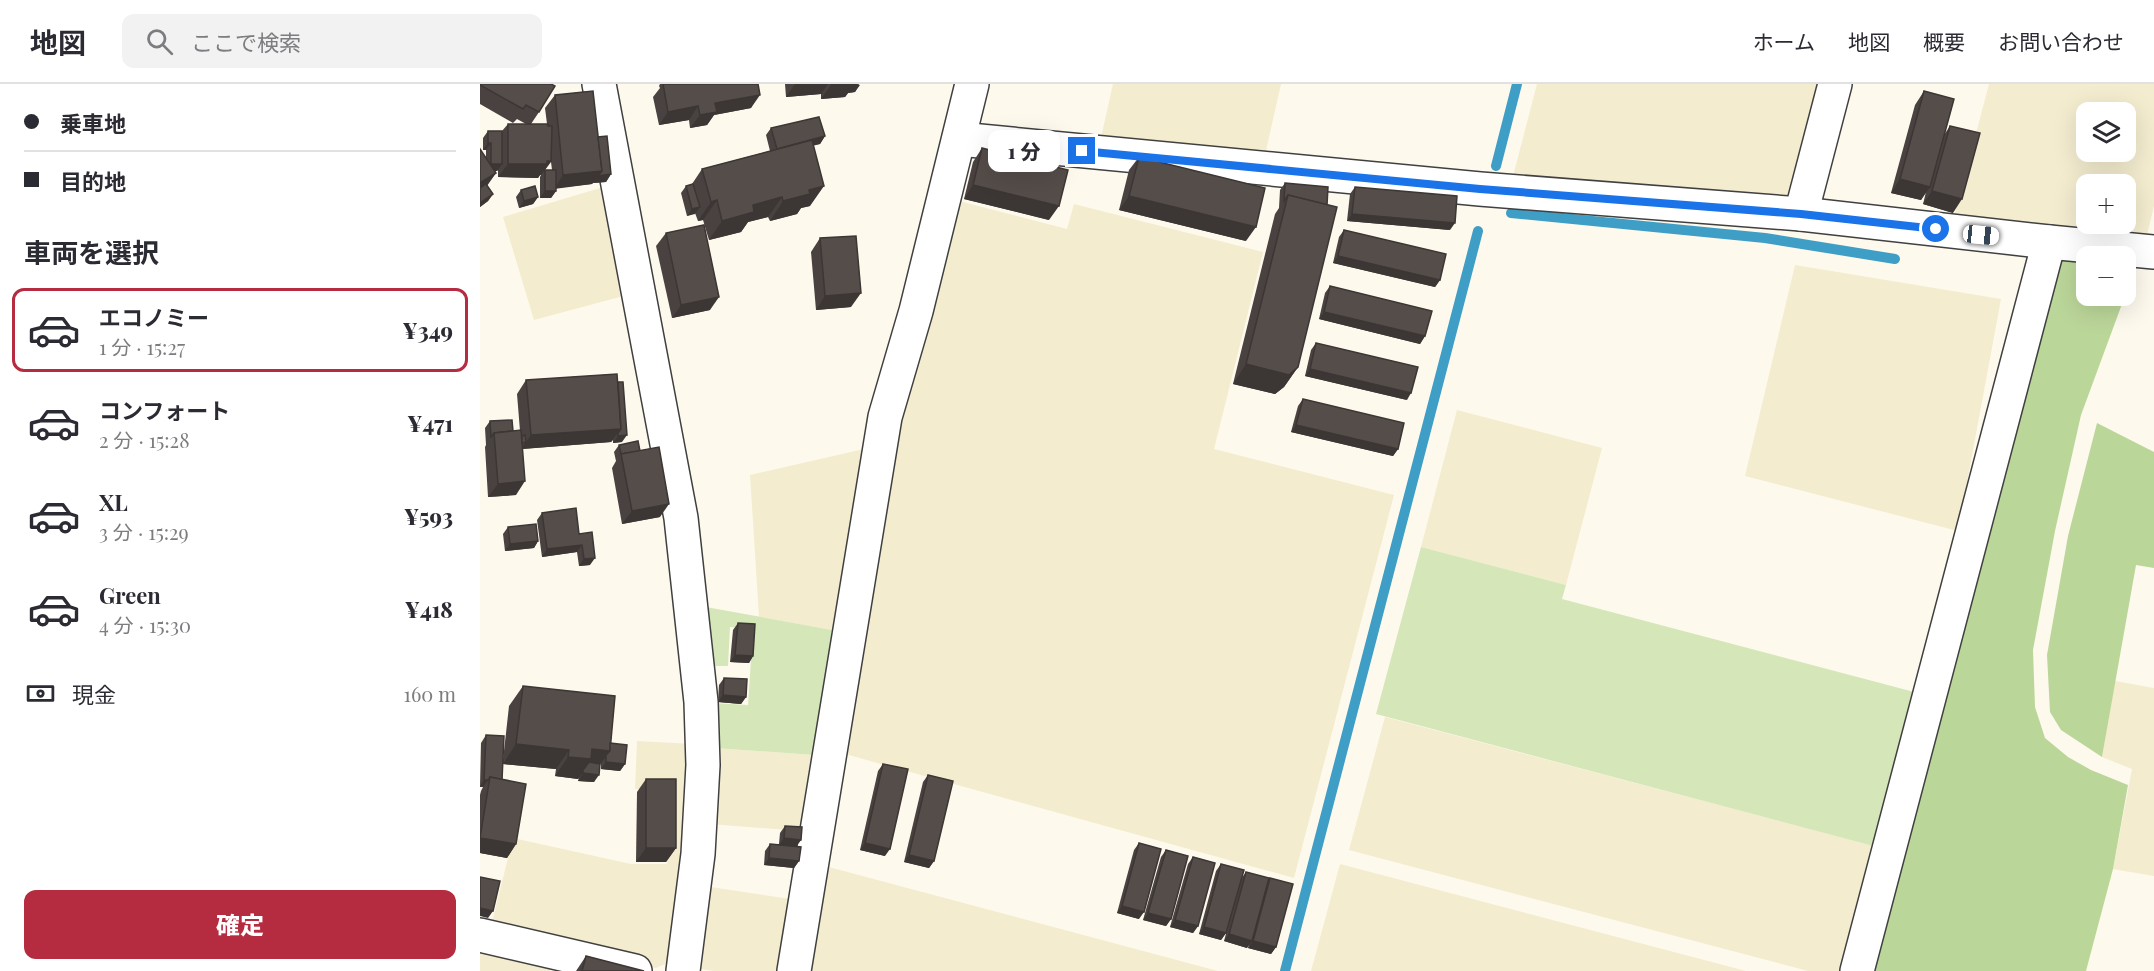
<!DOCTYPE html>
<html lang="ja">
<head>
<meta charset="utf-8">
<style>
	body { margin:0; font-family:"Playfair Display","Noto Sans JP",serif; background:#f2f2f3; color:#2b2b33; height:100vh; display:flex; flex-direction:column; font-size:22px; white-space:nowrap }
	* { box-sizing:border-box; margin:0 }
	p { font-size:20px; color:#7c7c81 }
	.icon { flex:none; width:33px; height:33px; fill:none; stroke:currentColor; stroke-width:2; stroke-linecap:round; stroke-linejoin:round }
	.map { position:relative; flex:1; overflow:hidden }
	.sheet { display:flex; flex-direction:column; background:#fff; width:480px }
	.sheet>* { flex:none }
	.top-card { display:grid; align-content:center; height:132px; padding:0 24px; background:#fff }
	.buttons { position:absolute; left:1596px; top:18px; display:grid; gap:12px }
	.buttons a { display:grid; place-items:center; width:60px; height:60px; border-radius:12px; background:#fff; box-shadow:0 6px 24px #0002; font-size:30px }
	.end { position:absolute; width:27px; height:27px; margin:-14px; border:8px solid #1a73e8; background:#fff; box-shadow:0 0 0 3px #fff }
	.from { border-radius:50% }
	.bubble { position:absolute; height:42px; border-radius:12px; background:#fff; box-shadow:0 6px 24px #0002; font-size:20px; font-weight:800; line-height:42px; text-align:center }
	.car { position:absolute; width:18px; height:36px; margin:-18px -9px; border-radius:8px; box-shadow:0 0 4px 2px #0007; background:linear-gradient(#fff 24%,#345 0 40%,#fff 0 76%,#345 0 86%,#fff 0) }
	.top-card b { display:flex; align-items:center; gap:21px; height:57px; font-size:22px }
	.top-card b+b { border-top:2px solid #e1e1e2 }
	.top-card i { width:15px; height:15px; background:#2b2b33 }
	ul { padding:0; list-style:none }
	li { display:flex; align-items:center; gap:18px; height:84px; margin:0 12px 9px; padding:0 12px; border:3px solid transparent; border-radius:12px }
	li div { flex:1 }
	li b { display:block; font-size:22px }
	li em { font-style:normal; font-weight:800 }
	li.current { border-color:#b52c41 }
	li>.icon { width:54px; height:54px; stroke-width:1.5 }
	h2 { padding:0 24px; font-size:27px; line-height:72px }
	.pay { display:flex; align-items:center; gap:15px; height:66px; padding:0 24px; font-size:22px }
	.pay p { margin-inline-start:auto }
	.primary-button { display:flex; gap:12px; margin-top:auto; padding:12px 24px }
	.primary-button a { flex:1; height:69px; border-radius:12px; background:#b52c41; color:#fff; font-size:24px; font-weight:800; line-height:69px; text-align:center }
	header { display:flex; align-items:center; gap:36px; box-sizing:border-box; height:84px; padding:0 30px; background:#fff; border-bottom:2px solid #e1e1e2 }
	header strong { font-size:28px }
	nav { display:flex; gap:33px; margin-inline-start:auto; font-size:21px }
	.search { width:420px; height:54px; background:#f2f2f3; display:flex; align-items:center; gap:15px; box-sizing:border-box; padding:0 21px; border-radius:12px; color:#7c7c81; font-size:22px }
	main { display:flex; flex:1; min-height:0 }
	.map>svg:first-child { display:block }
	.farmland { fill:#f3eccf; fill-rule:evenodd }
	.green { fill:#d5e7b9 }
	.forest { fill:#bbd699 }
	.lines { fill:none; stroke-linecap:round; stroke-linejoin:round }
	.stream { stroke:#3f9ec6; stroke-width:10 }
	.minor-casing { stroke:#404040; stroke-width:36 }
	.minor { stroke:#fff; stroke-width:33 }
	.wall { fill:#494240; fill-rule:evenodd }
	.shaded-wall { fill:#3c3634 }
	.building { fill:#554d4a; stroke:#3c3634; stroke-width:1.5 }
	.route { stroke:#1a73e8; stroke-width:8 }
</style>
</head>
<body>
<header>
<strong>地図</strong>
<div class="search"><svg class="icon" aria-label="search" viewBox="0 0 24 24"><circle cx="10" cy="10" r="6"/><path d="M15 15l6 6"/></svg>ここで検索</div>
<nav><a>ホーム</a><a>地図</a><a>概要</a><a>お問い合わせ</a></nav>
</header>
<main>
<section class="sheet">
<div class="top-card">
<b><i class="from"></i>乗車地</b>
<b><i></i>目的地</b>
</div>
<h2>車両を選択</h2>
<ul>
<li class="current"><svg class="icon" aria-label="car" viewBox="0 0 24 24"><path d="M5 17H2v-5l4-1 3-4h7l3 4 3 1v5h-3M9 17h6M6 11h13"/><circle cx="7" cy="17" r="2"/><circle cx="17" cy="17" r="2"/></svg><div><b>エコノミー</b><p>1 分 · 15:27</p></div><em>¥349</em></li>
<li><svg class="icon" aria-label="car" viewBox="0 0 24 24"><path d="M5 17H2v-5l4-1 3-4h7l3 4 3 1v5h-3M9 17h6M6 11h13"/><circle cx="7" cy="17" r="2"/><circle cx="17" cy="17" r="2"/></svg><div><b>コンフォート</b><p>2 分 · 15:28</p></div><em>¥471</em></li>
<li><svg class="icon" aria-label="car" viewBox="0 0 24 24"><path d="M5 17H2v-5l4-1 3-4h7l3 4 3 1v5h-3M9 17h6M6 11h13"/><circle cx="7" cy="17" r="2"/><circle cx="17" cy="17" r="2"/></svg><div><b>XL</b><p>3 分 · 15:29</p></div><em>¥593</em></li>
<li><svg class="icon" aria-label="car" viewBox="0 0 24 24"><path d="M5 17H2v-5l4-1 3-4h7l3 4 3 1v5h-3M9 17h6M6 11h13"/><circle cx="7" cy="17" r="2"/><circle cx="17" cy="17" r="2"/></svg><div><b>Green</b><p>4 分 · 15:30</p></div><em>¥418</em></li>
</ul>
<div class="pay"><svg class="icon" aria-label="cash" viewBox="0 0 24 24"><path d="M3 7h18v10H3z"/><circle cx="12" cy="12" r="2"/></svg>現金<p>160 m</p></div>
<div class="primary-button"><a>確定</a></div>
</section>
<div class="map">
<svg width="1674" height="887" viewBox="0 0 1674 887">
	<rect width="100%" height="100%" fill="#fef9ed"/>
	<g class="farmland">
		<polygon points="633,0 801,0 785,71 620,58"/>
		<polygon points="1057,0 1343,0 1309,120 1032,96"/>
		<path d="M 1509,0 L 1674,0 L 1674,122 L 1666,155 L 1473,137 ZM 1606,28 L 1646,28 L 1646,68 L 1606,68 ZM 1606,100 L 1646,100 L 1646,140 L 1606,140 Z"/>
		<polygon points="127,102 147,211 54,236 23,133"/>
		<polygon points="475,116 587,145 594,120 783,168 734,365 914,411 814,794 365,670 411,370"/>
		<polygon points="1315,181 1521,215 1478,447 1265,392"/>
		<polygon points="977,326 1122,364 1086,501 941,463"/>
		<polygon points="384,365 352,546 279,533 270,391"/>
		<polygon points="1635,597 1674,604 1674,792 1633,785 1652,685 1622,673"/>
		<polygon points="905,633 1397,763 1364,887 1328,887 869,766"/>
		<polygon points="157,657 213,660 192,877 176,884 10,846 33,754 151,780 187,780 188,706 155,705"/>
		<polygon points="234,664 334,671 322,747 229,740"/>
		<polygon points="860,780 1266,887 831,887"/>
		<polygon points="345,782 738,887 329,887"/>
		<polygon points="224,802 310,815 299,887 233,887 217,884"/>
		<polygon points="0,860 72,878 70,887 0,887"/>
	</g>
	<g class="green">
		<polygon points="941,463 1086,501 1082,515 1438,609 1397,763 896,630"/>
		<polygon points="226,523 352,546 334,671 234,664 233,619 268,621 273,545 250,543 248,582 231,582"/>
	</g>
	<g class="forest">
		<polygon points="1588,170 1606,172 1606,212 1646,212 1646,176 1656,182 1601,331 1575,447 1553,566 1555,623 1565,654 1588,673 1611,686 1648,701 1633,785 1606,887 1393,887 1578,177"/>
		<polygon points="1617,339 1674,368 1674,484 1656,481 1622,673 1581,646 1570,628 1567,571 1588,452"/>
	</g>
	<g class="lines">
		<g class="stream">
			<polyline points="1016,82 1037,0"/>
			<polyline points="1031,129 1285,154 1415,175"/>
			<polyline points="805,887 998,147"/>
		</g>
		<g class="minor-casing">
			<g id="minor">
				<polyline points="119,0 201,434 221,618 223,681 218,770 203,887"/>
				<polyline points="479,55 1000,105 1321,130 1569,158 1674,168"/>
				<polyline points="1321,130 1355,0"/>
				<polyline points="0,851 155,887"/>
				<polyline points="314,887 405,333 436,227 492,0"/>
				<polyline points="1377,887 1569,158"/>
			</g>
		</g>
		<use href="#minor" class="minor"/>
	</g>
	<g class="wall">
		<path d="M 0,0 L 71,0 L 75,2 L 59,28 L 51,40 L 67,40 L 65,24 L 75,11 L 113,7 L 118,53 L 127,52 L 131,90 L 126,98 L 113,99 L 112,100 L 76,104 L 76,107 L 71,114 L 60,114 L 60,93 L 61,91 L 60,91 L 58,94 L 18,93 L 18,86 L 17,87 L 15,87 L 16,89 L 7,102 L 13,110 L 8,117 L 0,123 L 0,65 L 6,74 L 6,66 L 3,66 L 3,54 L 8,47 L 22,47 L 28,40 L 46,40 L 37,35 L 33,39 L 0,20 ZM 71,78 L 72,86 L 65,86 Z"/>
		<polygon points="180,0 278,0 271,24 234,31 227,41 210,44 209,36 179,41 173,13 180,4 179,2"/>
		<polygon points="305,0 379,0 375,8 368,9 365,13 341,15 341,10 306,13"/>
		<polygon points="1444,7 1464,51 1470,42 1473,129 1443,120 1446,108 1441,116 1411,109 1435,21"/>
		<polygon points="291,44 345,52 340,60 333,61 330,122 321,124 317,130 290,137 288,133 268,138 261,148 229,156 223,136 218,137 215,129 207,132 201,109 206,102 212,100 222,85 290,67 286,51"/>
		<polygon points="502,64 569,136 484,115 493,78"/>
		<polygon points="659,73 766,157 639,126 649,86"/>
		<polygon points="805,99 848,103 818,283 804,303 795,310 753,300 795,130 799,124 800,106"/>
		<polygon points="875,103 970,146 867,137 870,110"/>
		<polygon points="41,106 58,113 53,120 39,124 36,113"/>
		<polygon points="864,146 960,196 955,203 853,179 859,153"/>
		<polygon points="186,149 230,226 192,234 176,162"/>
		<polygon points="340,154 371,223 336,226 331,168"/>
		<polygon points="850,202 945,252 940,260 839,235 845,209"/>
		<polygon points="836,259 927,316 825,292 831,266"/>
		<polygon points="137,290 142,358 133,359 133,356 131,358 43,365 36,411 8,413 5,363 6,361 5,344 10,337 33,347 40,347 37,310 46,296"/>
		<polygon points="823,315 918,365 913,372 811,348 818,322"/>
		<polygon points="139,361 180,433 142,440 132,384 136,377 134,368"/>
		<polygon points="62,429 99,450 110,481 99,482 97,468 62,473 57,436"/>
		<polygon points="28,443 58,457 54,464 25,467 23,450"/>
		<polygon points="258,539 273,572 269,579 250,578 253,546"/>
		<polygon points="244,594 266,613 261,620 238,618 239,601"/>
		<polygon points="43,602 130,659 145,680 140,687 121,685 121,678 114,698 98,697 99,694 98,695 75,692 76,685 23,680 22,696 36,760 27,774 0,769 0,711 1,707 3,703 0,703 1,659 6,651 23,676 29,622"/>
		<polygon points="403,680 405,772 380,766 398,687"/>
		<polygon points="448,691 454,777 449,784 424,778 443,698"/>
		<polygon points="166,695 196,764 186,778 156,778 157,708"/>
		<polygon points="305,742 321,756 316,762 319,777 314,784 284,781 285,767 290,760 299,760 300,749"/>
		<polygon points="659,759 659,835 637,829 654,766"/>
		<polygon points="686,766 691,835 686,842 663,836 681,773"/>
		<polygon points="713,773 718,842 713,849 690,843 708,780"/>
		<polygon points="741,780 746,849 741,856 719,850 736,787"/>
		<polygon points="766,788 788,798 790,794 796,863 791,870 768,864 769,860 767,864 744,857 761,795"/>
		<polygon points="106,872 164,887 96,887"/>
	</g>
	<g class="shaded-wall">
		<polygon points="315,0 348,0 341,10 306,13"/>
		<polygon points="374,0 380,1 375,8 368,9 365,13 341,15 351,1"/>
		<polygon points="280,11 271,24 234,31 227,41 210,44 220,31 235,19"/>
		<polygon points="218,22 209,36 179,41 188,28"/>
		<polygon points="345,52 340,60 292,72 297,65"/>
		<polygon points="8,59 11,59 6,66 3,66"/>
		<polygon points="71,77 61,91 60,91 58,94 18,93 28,80"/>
		<polygon points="11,80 22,80 17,87 6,87"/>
		<polygon points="122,87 112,100 74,105 83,91"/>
		<polygon points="16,89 6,102 0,107 0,99"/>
		<polygon points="131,90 126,98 113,99 118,92"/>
		<polygon points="1420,95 1450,103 1441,116 1411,109"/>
		<polygon points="493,101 579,122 569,136 484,115"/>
		<polygon points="344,102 330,122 321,124 317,130 290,137 303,117 329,106"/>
		<polygon points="65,107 76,107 71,114 60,114"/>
		<polygon points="1452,107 1482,115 1473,129 1443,120"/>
		<polygon points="13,110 8,117 0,123 0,119"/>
		<polygon points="649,112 776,143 766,157 639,126"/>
		<polygon points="58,113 53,120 39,124 44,117"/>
		<polygon points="302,113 288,133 268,138 261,148 229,156 242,137 273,121"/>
		<polygon points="237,116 223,136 218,137 231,118"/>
		<polygon points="220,123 215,130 207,132 212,125"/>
		<polygon points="872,130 975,139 970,146 867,137"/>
		<polygon points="858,172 960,196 955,203 853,179"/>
		<polygon points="381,209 371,223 336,226 345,212"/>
		<polygon points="239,213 230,226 192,234 201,221"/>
		<polygon points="844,228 945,252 940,260 839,235"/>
		<polygon points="766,280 818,283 804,303 795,310 753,300"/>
		<polygon points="830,285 931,309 927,316 825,292"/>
		<polygon points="816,341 918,365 913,372 811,348"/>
		<polygon points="141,345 131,358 41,365 51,351"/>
		<polygon points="147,351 142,358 133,359 138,352"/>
		<polygon points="45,397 36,411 8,413 18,400"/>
		<polygon points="189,420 180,433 142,440 152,427"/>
		<polygon points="58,457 54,464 25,467 30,460"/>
		<polygon points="102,461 97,468 62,473 67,465"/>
		<polygon points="115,474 110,481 99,482 104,475"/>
		<polygon points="255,571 273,572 269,579 250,578"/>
		<polygon points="243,611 266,613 261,620 238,618"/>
		<polygon points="36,660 89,666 76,685 23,680"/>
		<polygon points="112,665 130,667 116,686 105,685 98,695 75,692 88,673"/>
		<polygon points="126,678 145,680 140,687 121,685"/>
		<polygon points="103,689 119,691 114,698 98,697"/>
		<polygon points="4,696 8,696 3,703 0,703"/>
		<polygon points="0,754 36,760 27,774 0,769"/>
		<polygon points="304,754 321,756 316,763 299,761"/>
		<polygon points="385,759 410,765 405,772 380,766"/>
		<polygon points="166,764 196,764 186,778 156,778"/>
		<polygon points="429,771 454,777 449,784 424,778"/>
		<polygon points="289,774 319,777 314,784 284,781"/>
		<polygon points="642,822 664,828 659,835 637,829"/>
		<polygon points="0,824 13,827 8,834 0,832"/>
		<polygon points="668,829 691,835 686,842 663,836"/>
		<polygon points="695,836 718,842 713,849 690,843"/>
		<polygon points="724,843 746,849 741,856 719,850"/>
		<polygon points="749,850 772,857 767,864 744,857"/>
		<polygon points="773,857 796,863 791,870 768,864"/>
	</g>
	<g class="building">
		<polygon points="0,0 71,0 75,2 59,28 46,21 43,25 0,1"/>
		<polygon points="183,0 278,0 280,11 235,19 237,28 220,31 218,22 188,28"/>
		<polygon points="351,0 369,0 351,1"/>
		<polygon points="113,7 122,87 83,91 75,11"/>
		<polygon points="1444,7 1474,15 1450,103 1420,95"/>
		<polygon points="339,33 345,52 297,65 291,44"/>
		<polygon points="28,40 68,40 68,42 72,42 71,77 67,77 67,80 28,80"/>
		<polygon points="1470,42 1500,49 1482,115 1452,107"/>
		<polygon points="8,47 22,47 22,80 11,80 11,59 8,59"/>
		<polygon points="127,52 131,90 118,92 122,87 118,53"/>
		<polygon points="332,56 344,102 329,106 330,110 303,117 302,113 273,121 274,128 242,137 237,116 231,118 222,85"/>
		<polygon points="502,64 588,86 579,122 493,101"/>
		<polygon points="0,65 16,89 0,99"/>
		<polygon points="659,73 785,104 776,143 649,112"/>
		<rect x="65" y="86" width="11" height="21"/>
		<polygon points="805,99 848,103 847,121 808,111 804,117"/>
		<polygon points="6,100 13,110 0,119 0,104"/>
		<polygon points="213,100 220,123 212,125 206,102"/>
		<polygon points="55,102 58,113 44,117 41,106"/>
		<polygon points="875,103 977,112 975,139 872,130"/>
		<polygon points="808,111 857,123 818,283 809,291 766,280"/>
		<polygon points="224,141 239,213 201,221 186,149"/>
		<polygon points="864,146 966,170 960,196 858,172"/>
		<polygon points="376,152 381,209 345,212 340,154"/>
		<polygon points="850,202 952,227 945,252 844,228"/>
		<polygon points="836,259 938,283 931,309 830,285"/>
		<polygon points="137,290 141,345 51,351 46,296"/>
		<polygon points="138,298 143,298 147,351 138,352 138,349 141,345"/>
		<polygon points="823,315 924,339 918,365 816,341"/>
		<polygon points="32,336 33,347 14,349 11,353 10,337"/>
		<polygon points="41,346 45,397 18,400 14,349"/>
		<polygon points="45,351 46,358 42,359 42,352"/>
		<polygon points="158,357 160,367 141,370 139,361"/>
		<polygon points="179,363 189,420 152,427 141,370"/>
		<polygon points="96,424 99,450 112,448 115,474 104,475 102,461 67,465 62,429"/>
		<polygon points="56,440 58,457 30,460 28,443"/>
		<polygon points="258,539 275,540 273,572 255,571"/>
		<polygon points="244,594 267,595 266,613 243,611"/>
		<polygon points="43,602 135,612 130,667 112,665 111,675 88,673 89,666 36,660"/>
		<polygon points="6,651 24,652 22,696 10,693 8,696 4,696"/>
		<polygon points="130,659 147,661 145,680 126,678 126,671 130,667"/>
		<polygon points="109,678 120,680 119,691 103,689 103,686"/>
		<polygon points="403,680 428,685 410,765 385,759"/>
		<polygon points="448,691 473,697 454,777 429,771"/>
		<polygon points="10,693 46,700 36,760 0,754"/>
		<rect x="166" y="695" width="30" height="69"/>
		<polygon points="305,742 322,743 321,756 304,754"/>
		<polygon points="659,759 681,765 664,828 642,822"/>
		<polygon points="290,760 321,763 319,777 289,774"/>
		<polygon points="686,766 708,772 691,835 668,829"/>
		<polygon points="713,773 735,779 718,842 695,836"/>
		<polygon points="741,780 764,786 746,849 724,843"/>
		<polygon points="766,788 789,794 772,857 749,850"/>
		<polygon points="0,793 20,797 13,827 0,824"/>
		<polygon points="790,794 813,800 796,863 773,857"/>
		<polygon points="106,872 164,887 102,887"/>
	</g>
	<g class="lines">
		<polyline class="route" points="602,67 1000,105 1321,130 1456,145"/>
	</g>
</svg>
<div class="buttons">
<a><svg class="icon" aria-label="layers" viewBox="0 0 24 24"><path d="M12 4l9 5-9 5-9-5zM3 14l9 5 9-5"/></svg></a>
<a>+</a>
<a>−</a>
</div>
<i class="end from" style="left:1456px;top:145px"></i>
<i class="end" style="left:602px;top:67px"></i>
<div class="bubble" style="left:508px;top:46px;width:72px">1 分</div>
<i class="car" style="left:1501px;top:151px;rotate:96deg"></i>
</div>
</main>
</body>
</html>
